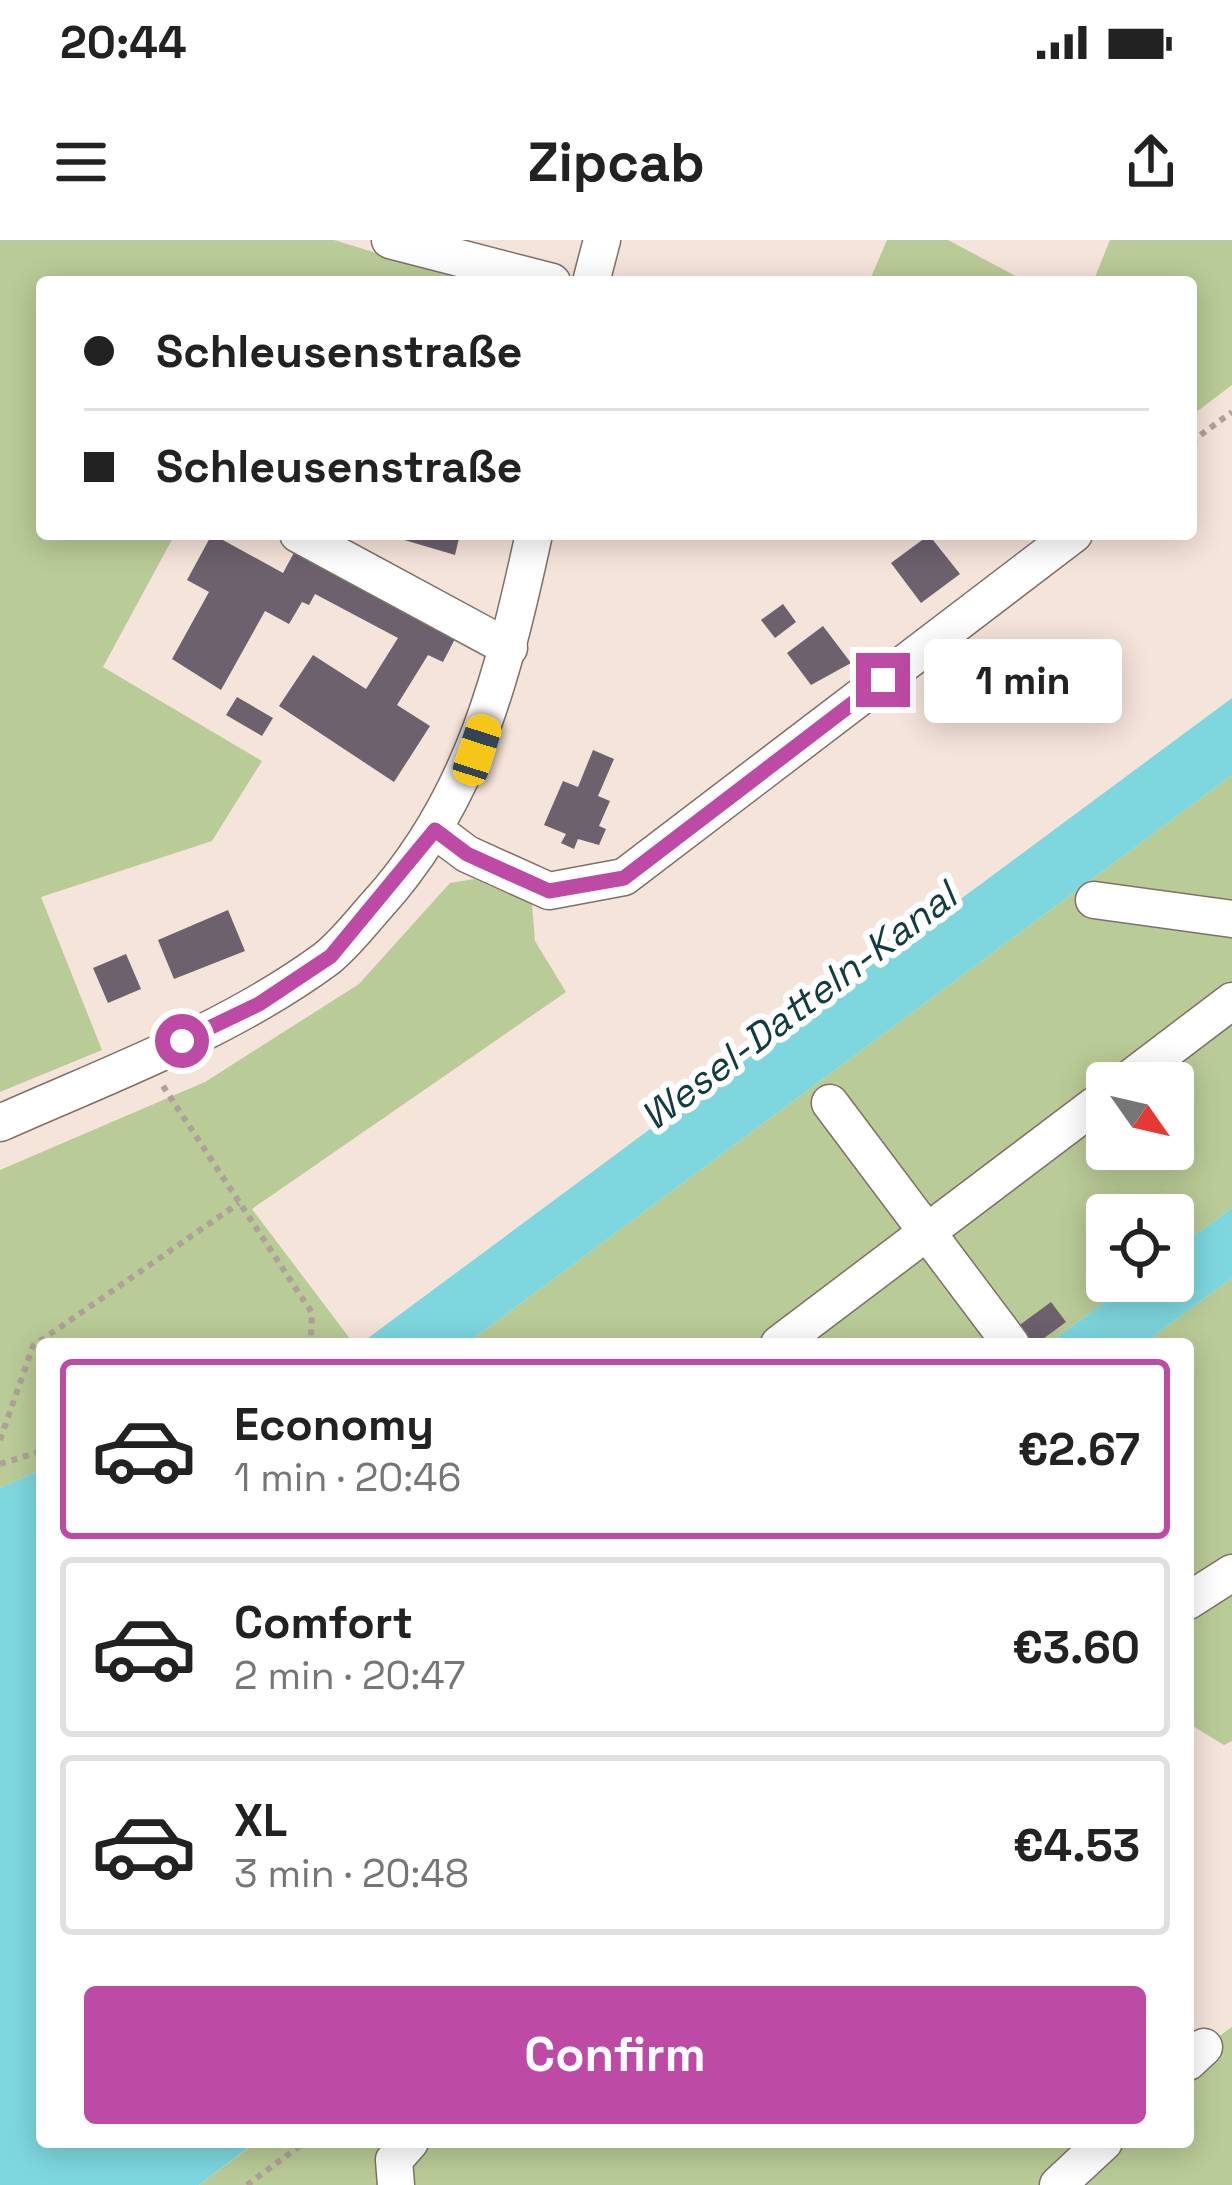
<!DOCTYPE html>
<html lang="en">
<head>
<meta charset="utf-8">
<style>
	body { margin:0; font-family:"Space Grotesk",sans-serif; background:#f6f6f6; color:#222; height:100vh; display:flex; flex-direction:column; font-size:45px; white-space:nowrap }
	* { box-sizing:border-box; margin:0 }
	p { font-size:39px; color:#767676 }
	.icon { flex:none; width:66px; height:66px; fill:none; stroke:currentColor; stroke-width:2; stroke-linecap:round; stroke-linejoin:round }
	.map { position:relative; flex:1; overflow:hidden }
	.sheet { position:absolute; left:36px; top:1098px; width:1158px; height:810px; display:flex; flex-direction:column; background:#fff; border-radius:12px; box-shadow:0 6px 30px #0003 }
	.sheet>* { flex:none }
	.banner { position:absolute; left:36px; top:36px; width:1161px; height:264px; border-radius:12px; box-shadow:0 6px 30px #0003; display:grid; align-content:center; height:264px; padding:0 48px; background:#fff }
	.needle { width:78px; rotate:124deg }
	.tools { position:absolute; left:1086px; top:822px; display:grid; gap:24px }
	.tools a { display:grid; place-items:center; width:108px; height:108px; border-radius:12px; background:#fff; box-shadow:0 6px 30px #0003; font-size:60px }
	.end { position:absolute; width:54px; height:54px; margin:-27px; border:15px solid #bd4aa4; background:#fff; box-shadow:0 0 0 6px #fff }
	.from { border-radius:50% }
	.bubble { position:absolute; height:84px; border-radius:12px; background:#fff; box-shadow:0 6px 30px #0003; font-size:39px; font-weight:800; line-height:84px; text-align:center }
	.car { position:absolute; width:36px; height:72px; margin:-36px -18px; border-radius:15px; box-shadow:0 0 9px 3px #0007; background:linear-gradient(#f5c518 24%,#345 0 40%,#f5c518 0 76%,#345 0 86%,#f5c518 0) }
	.banner b { display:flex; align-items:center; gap:42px; height:114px; font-size:45px }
	.banner b+b { border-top:3px solid #e0e0e0 }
	.banner i { width:30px; height:30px; background:#222 }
	ul { padding:21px 0 0; list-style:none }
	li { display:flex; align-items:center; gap:36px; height:180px; margin:0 24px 18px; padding:0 24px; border:6px solid #e0e0e0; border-radius:12px }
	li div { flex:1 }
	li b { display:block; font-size:45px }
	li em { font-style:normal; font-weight:800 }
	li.active { border-color:#bd4aa4 }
	li>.icon { width:108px; height:108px; stroke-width:1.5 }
	.primary-button { display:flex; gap:24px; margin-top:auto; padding:24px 48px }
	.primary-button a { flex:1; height:138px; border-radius:12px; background:#bd4aa4; color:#fff; font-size:48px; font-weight:800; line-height:138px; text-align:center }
	.status { display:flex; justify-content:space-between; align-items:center; height:84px; padding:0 60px; background:#fff; direction:ltr }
	.status svg { height:33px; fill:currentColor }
	header { display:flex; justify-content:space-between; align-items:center; height:156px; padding:0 48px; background:#fff; font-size:54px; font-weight:800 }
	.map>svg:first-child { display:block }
	.green { fill:#b9cb96; fill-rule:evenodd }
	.water { fill:#7ed7df }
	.building { fill:#6c616d }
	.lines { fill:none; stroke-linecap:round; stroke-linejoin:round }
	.minor-casing { stroke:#7f7168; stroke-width:39 }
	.path { stroke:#afa19a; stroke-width:6; stroke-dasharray:6 6; stroke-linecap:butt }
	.minor { stroke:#fff; stroke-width:36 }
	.route { stroke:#bd4aa4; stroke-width:15 }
	.labels { text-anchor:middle; stroke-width:12; stroke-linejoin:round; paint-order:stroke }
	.water-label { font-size:39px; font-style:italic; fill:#113c40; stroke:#fff }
</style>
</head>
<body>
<div class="status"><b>20:44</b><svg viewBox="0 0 49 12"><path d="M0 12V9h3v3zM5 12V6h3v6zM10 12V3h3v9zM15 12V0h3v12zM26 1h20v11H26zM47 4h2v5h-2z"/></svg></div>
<header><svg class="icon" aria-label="menu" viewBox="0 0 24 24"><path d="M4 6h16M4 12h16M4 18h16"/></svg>Zipcab<svg class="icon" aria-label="share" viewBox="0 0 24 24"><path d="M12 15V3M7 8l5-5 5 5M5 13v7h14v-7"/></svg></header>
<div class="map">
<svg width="1232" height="1945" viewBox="0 0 1232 1945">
	<rect width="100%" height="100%" fill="#f5e4da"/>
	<g class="green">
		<polygon points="0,0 334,0 471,42 42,42 42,294 175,294 103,427 262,521 212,601 41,657 102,810 0,852"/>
		<polygon points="887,0 948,0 1027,42 869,42"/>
		<polygon points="1110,0 1232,0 1232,145 1191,176 1191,42 1093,42"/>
		<path d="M 1232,535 L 1232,968 L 1173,1011 L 1173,975 L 1107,975 L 1107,1041 L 1133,1041 L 1048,1104 L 466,1104 ZM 1107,843 L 1173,843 L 1173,909 L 1107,909 Z"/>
		<polygon points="474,639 532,664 535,701 566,752 252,969 354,1104 42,1104 42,1229 0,1248 0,930 205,842 359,744 450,643"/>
		<polygon points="1232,1038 1232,1501 1224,1505 1188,1483 1188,1104 1143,1104"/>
		<path d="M 1232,1787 L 1232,1945 L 1082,1945 L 1126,1902 L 1188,1902 C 1188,1839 1176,1826 1232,1787 Z"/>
		<polygon points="257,1902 1080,1902 1039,1945 199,1945"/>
	</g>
	<g class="water">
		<polygon points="1232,458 1232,535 466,1104 360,1104"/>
		<polygon points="1232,968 1232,1038 1143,1104 1048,1104 1133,1041 1173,1041 1173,1011"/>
		<polygon points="42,1229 42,1902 256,1902 199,1945 0,1945 0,1248"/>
	</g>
	<g class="building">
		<polygon points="212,294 283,333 296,309 457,395 443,422 428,415 397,465 430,486 394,542 279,466 313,415 366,449 398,398 315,354 309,365 302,362 289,384 265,371 221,450 172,419 209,352 187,340"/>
		<polygon points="384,294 460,294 455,315"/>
		<polygon points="929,295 960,334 921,363 891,323"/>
		<polygon points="783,364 796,382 775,398 761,380"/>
		<polygon points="823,386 851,423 811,445 787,413"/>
		<polygon points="237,457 273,478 262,496 226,475"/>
		<polygon points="593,510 614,519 598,556 610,561 599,586 606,589 599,605 578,599 574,609 561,603 566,594 544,585 563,541 578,547"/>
		<polygon points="228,670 245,711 174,739 158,700"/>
		<polygon points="126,714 141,749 108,763 93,728"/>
		<polygon points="1051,1062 1066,1082 1036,1104 1023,1104 1013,1090"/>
	</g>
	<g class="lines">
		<g class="minor-casing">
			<g id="minor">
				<polyline points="390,0 552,42"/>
				<polyline points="591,42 602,0"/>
				<polyline points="298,294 509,408"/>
				<polyline points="435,590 467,614 549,651 624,637 1074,294"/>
				<polyline points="1094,660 1232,679"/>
				<polyline points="1124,843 1232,761"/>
				<polyline points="830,863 1011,1104"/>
				<path d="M 0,883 C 110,834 228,791 326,719 C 344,705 360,684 376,666 C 473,560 504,431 534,294"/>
				<polyline points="779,1104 1107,856"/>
				<polyline points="1188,1361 1232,1333"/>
				<polyline points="1188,1822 1204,1807"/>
				<polyline points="396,1945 394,1920 410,1902"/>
				<polyline points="1058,1945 1104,1902"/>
			</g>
		</g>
		<g class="path">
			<polyline points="1191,202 1232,172"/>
			<polyline points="163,846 312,1073 311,1096 303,1104"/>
			<polyline points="0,1200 33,1106 239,963"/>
			<polyline points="0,1224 42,1211"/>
			<polyline points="247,1945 305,1902"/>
		</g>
		<use href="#minor" class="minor"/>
	</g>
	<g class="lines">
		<polyline class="route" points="182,801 259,764 331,716 435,590 467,614 549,651 624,638 883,440"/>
	</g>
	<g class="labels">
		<g class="water-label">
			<text transform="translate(798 766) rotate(-37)" y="14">Wesel-Datteln-Kanal</text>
		</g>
	</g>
</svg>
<div class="tools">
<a><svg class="needle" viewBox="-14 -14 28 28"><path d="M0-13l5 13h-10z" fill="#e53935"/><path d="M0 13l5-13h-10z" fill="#767676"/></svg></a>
<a><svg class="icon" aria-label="locate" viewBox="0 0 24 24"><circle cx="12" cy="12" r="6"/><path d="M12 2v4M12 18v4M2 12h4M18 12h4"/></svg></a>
</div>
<i class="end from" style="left:182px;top:801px"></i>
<i class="end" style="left:883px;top:440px"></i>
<div class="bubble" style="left:924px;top:399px;width:198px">1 min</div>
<i class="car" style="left:477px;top:510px;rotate:18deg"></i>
<div class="banner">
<b><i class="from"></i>Schleusenstraße</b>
<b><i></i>Schleusenstraße</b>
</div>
<section class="sheet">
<ul>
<li class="active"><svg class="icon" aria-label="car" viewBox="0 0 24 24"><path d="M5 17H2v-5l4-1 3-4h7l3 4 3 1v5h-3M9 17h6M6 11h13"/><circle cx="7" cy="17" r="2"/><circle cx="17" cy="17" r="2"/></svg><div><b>Economy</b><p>1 min · 20:46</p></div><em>€2.67</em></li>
<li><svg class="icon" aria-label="car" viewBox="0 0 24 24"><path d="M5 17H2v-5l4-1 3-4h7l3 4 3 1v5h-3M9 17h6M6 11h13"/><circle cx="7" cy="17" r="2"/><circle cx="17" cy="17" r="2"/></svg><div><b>Comfort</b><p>2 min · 20:47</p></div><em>€3.60</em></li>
<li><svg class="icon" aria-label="car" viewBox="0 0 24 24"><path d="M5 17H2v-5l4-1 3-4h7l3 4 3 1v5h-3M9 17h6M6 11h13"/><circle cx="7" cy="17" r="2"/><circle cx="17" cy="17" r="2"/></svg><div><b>XL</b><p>3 min · 20:48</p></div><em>€4.53</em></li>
</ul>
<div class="primary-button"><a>Confirm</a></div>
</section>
</div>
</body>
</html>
